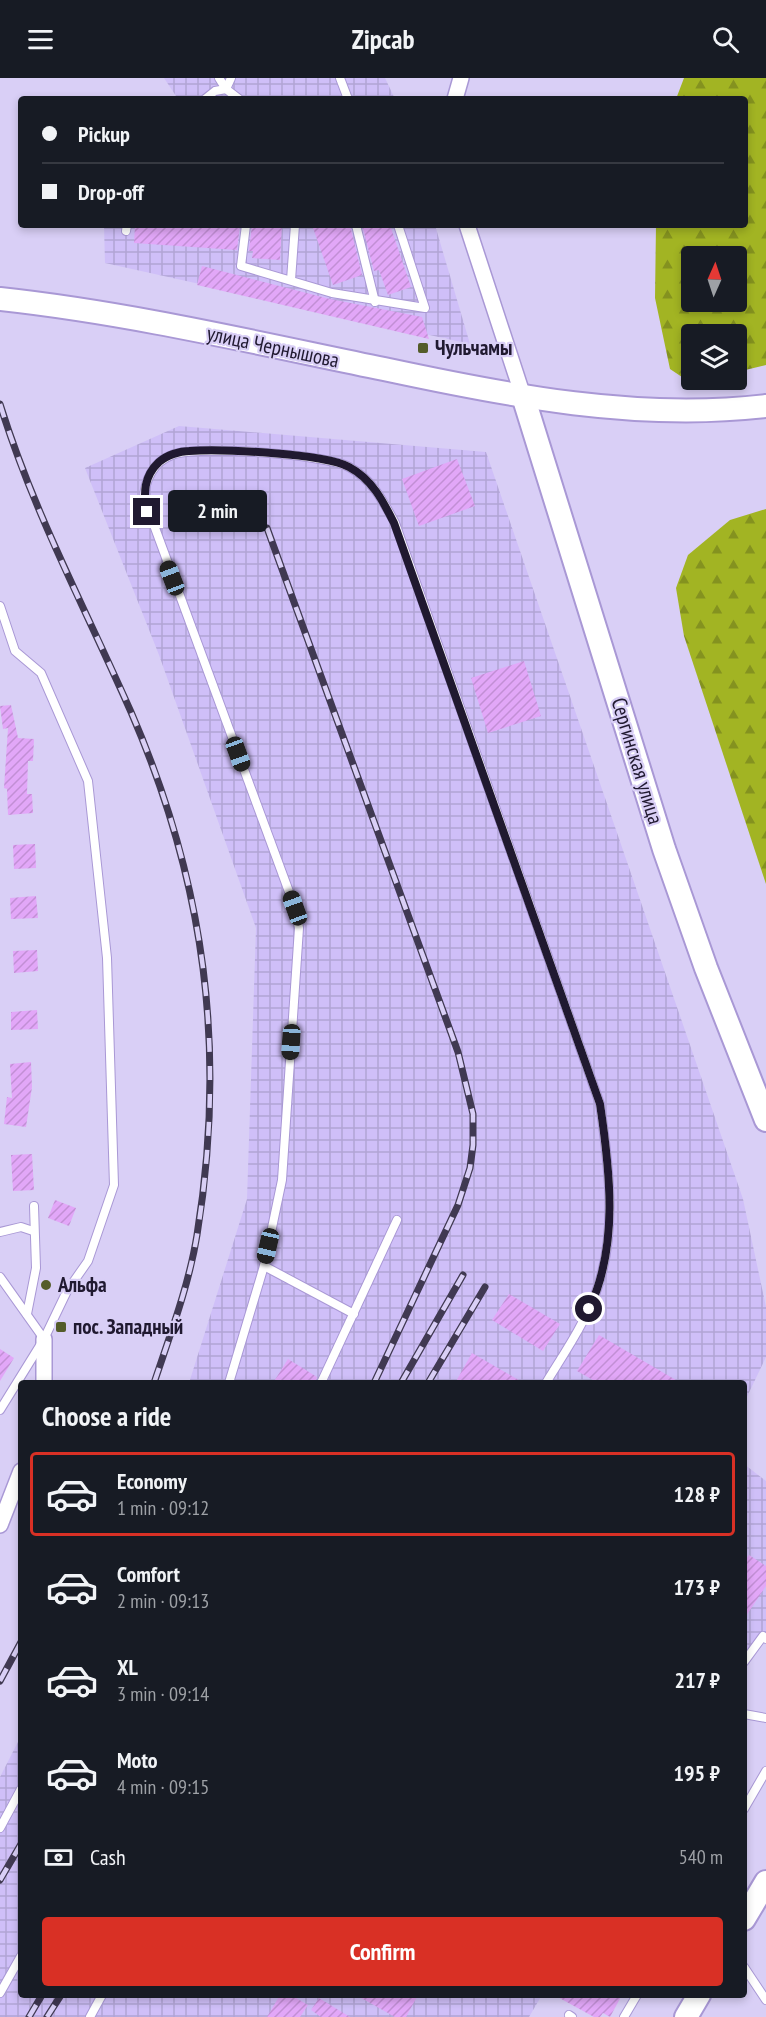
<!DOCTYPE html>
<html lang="en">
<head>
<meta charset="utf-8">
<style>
	body { margin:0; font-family:"PT Sans Narrow",sans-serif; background:#20242c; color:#f1f3f6; height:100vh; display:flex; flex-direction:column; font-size:22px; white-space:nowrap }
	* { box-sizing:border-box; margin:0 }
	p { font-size:20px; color:#9ea1a6 }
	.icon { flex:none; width:33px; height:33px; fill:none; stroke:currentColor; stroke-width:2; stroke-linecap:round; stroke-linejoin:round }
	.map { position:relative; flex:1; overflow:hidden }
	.details { position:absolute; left:18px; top:1302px; width:729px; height:618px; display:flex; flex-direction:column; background:#171b24; border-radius:6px; box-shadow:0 3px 9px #0003 }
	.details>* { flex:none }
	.guide { position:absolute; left:18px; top:18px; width:730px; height:132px; border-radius:6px; box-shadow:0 3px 9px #0003; display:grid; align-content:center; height:132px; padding:0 24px; background:#171b24 }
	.needle { width:39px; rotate:3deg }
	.controls { position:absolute; left:681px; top:168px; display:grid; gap:12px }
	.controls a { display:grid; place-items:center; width:66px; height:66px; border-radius:6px; background:#171b24; box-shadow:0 3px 9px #0003; font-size:30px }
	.end { position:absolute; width:27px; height:27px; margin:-14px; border:8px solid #201930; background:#fff; box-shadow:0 0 0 3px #fff }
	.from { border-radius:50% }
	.bubble { position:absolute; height:42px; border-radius:6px; background:#171b24; box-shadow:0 3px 9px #0003; font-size:20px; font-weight:700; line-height:42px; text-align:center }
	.car { position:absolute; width:18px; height:36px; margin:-18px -9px; border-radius:8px; box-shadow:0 0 4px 2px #0007; background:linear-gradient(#222 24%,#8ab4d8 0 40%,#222 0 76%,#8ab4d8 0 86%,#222 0) }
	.guide b { display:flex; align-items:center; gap:21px; height:57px; font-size:22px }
	.guide b+b { border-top:2px solid #363941 }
	.guide i { width:15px; height:15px; background:#f1f3f6 }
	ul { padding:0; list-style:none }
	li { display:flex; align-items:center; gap:18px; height:84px; margin:0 12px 9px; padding:0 12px; border:3px solid transparent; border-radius:6px }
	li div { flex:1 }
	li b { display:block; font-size:22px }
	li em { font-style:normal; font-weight:700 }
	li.active { border-color:#d93025 }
	li>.icon { width:54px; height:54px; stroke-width:1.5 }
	h2 { padding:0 24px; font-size:27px; line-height:72px }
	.pay { display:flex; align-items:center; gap:15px; height:66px; padding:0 24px; font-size:22px }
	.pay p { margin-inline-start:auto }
	.cta { display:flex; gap:12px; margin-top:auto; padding:12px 24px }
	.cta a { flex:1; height:69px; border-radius:6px; background:#d93025; color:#fff; font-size:24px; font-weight:700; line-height:69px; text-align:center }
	header { display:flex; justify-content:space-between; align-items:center; height:78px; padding:0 24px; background:#171b24; font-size:27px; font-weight:700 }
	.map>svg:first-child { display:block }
	.industrial { fill:url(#industrial-grid) }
	.forest { fill:url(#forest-firs); fill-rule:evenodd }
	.building { fill:url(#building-hatch) }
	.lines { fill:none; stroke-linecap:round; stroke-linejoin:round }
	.lane-casing { stroke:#a998d5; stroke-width:10 }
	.street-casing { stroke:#a998d5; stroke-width:18 }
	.secondary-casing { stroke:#a998d5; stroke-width:26 }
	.lane { stroke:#fff; stroke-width:8 }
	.street { stroke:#fff; stroke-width:15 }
	.secondary { stroke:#fff; stroke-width:22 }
	.rail-casing { stroke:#403952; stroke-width:7 }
	.rail { stroke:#d9cff6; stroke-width:4.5; stroke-dasharray:14; stroke-linecap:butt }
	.route { stroke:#201930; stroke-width:8 }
	.poi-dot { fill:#545c2a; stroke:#d9cff6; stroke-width:2 }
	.labels { text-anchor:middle; stroke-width:4.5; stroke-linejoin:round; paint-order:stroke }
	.street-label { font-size:21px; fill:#201930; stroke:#d9cff6 }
	.poi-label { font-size:21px; font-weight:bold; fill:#201930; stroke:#d9cff6; text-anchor:start }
</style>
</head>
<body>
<header><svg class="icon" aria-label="menu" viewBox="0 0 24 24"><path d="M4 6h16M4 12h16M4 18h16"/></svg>Zipcab<svg class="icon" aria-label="search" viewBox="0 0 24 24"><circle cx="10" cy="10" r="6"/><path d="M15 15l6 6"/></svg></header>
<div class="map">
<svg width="766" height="1939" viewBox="0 0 766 1939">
	<defs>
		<pattern id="industrial-grid" width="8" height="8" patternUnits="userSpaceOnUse" patternTransform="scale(1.5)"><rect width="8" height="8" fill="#cfbff8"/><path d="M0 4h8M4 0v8" fill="none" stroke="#b1a4d5"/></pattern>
		<pattern id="forest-firs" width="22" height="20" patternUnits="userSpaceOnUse" patternTransform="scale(1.5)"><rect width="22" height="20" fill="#a2b423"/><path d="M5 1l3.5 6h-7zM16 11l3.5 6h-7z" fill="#84921f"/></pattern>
		<pattern id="building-hatch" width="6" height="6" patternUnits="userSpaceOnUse" patternTransform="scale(1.5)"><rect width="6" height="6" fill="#e2a7f8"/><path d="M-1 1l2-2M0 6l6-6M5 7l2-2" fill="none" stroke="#c28fd5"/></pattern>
	</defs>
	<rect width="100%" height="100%" fill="#d9cff6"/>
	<g class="industrial">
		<polygon points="164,0 385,0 395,21 178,21"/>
		<polygon points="104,147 435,147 470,266 105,185"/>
		<polygon points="179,348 486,374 743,1121 766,1229 766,1279 744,1325 744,1305 189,1305 247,1121 256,850 159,577 85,390"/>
		<polygon points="744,1386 766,1403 766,1557 744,1591"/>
		<polygon points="21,1658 21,1917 542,1917 529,1939 0,1939 0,1699"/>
	</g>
	<g class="forest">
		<path d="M 684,0 L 766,0 L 766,287 L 737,294 L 736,256 L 692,256 L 692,302 L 705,302 L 691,305 L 670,291 L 655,220 L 656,147 L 746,147 L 746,21 L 676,21 ZM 692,178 L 736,178 L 736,224 L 692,224 Z"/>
		<polygon points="766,431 766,806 684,558 676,510 688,477 730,442"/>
	</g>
	<g class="building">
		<polygon points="135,147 240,147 237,172 134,165"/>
		<polygon points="252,147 282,147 280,182 252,180 253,173 249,173"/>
		<polygon points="312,147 350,147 362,197 333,207"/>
		<polygon points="362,147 390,147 411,209 388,217 379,192 374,193"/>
		<polygon points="202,188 330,221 422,239 429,261 197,207"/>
		<polygon points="457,381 475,428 419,448 402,401"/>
		<polygon points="524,583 541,638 488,655 471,600"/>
		<polygon points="11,627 18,660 34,661 33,683 28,683 27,716 32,716 33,735 8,737 7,711 4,710 8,650 3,651 0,628"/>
		<polygon points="35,766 36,790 14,791 13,767"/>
		<polygon points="36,818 38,840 11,841 10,820"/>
		<polygon points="37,872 38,893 14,895 13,873"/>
		<polygon points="37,932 38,951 11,952 11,934"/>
		<polygon points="31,984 32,1009 26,1049 4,1046 7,1019 12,1020 10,986"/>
		<polygon points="32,1076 34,1112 13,1113 11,1077"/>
		<polygon points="55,1122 76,1130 69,1148 48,1140"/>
		<polygon points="509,1216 560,1246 543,1273 492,1242"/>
		<polygon points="599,1257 681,1305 598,1305 577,1293"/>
		<polygon points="0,1271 14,1280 0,1303"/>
		<polygon points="472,1275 524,1305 455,1305"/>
		<polygon points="288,1281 317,1299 315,1305 273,1305"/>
		<polygon points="749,1477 766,1488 766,1508 744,1541 744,1484"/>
		<polygon points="280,1917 291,1917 308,1927 300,1939 267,1939"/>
		<polygon points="356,1917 418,1917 406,1939 395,1939"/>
		<polygon points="554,1917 622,1917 610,1939 603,1935 600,1939 594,1939"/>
		<polygon points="319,1920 350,1939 321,1939 311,1932"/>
	</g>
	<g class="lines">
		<g class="lane-casing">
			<g id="lane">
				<polyline points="219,0 226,11 239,21"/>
				<polyline points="340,0 348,21"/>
				<polyline points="205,21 215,13 226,11 231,0"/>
				<polyline points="246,147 241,188 332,215 425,230 398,147"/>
				<polyline points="356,147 375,224"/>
				<polyline points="126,153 127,147"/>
				<polyline points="291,202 295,147"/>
				<polyline points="0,528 15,573 41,595 88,703 107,880 114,1107 88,1183 67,1213 44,1261 0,1332"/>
				<polyline points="0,1154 21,1149 33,1153"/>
				<polyline points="264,1188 354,1236"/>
				<polyline points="0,1199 44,1261"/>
				<polyline points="27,1236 36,1190 34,1128"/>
				<path d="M 229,1305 L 264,1188 L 282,1102 L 299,850 L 295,830 L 144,420 C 145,402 153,384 172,377 C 197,367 325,376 349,389 C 372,401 383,423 395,445 L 600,1026 C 609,1088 618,1157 595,1217 C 583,1248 563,1277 546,1305"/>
				<polyline points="321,1305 397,1142"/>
				<polyline points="744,1584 763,1558 766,1561"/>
				<polyline points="744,1636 766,1640"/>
				<polyline points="744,1731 766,1693"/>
				<polyline points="0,1750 21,1711"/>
				<polyline points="744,1889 766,1922"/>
				<polyline points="0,1915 21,1878"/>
				<polyline points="569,1937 572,1939"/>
				<polyline points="90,1939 102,1917"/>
				<polyline points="624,1939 637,1917"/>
			</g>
		</g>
		<g class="street-casing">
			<g id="street">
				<polyline points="455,21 461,0"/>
				<polyline points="467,147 523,318"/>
				<polyline points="44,1305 44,1261"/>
				<polyline points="0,1447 21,1393"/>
			</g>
		</g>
		<g class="secondary-casing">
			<g id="secondary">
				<path d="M 0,221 C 129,235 257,265 384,291 C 510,318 637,343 766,328"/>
				<polyline points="523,318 664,771 706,890 766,1042"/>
				<polyline points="744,1841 766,1804"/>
				<polyline points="686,1939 699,1917"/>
			</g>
		</g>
		<use href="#lane" class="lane"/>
		<use href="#street" class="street"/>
		<use href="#secondary" class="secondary"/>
		<g class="rail-casing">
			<g id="rail">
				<path d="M 0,326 C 33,433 86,532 131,634 C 205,805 227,972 197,1157 C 189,1207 170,1257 154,1305"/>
				<polyline points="267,450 458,974 473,1036 473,1067 470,1090 458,1127 374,1305"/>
				<polyline points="401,1305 463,1197"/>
				<polyline points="428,1305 485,1209"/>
				<polyline points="0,1603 21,1564"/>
				<polyline points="0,1802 21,1766"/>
				<polyline points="29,1939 42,1917"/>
				<polyline points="47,1939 61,1917"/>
			</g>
		</g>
		<use href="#rail" class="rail"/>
	</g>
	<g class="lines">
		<path class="route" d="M 147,434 C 143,415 144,398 159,384 C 167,377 180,373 189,373 C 221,371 323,375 349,389 C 372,401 383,423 394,445 L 600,1026 C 610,1093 619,1168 589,1231"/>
	</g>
	<g class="poi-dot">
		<rect x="417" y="264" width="12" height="12" rx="3"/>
		<circle cx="46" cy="1207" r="6"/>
		<rect x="55" y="1243" width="12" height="12" rx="3"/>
	</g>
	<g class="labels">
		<g class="street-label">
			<text transform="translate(273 269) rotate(12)" y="7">улица Чернышова</text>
			<text transform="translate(637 683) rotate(73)" y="7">Сергинская улица</text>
		</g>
		<g class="poi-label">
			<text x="435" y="277">Чульчамы</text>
			<text x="58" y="1214">Альфа</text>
			<text x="73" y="1256">пос. Западный</text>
		</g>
	</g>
</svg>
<div class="controls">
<a><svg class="needle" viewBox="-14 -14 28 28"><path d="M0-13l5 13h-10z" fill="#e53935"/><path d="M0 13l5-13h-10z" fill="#9ea1a6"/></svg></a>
<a><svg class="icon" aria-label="layers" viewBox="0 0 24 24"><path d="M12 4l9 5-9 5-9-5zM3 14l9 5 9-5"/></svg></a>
</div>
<i class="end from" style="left:589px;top:1231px"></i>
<i class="end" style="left:147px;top:434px"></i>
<div class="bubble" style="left:168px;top:412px;width:99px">2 min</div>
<i class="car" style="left:172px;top:500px;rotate:339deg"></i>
<i class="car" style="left:238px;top:676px;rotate:160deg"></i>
<i class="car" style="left:295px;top:830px;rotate:340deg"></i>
<i class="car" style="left:291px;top:964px;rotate:184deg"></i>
<i class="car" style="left:268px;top:1168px;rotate:193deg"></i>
<div class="guide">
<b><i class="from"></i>Pickup</b>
<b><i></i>Drop-off</b>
</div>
<section class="details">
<h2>Choose a ride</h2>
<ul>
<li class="active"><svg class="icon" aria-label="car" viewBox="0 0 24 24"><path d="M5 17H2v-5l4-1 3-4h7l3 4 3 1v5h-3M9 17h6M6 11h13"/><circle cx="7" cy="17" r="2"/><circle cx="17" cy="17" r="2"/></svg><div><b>Economy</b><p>1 min · 09:12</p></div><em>128 ₽</em></li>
<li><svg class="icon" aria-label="car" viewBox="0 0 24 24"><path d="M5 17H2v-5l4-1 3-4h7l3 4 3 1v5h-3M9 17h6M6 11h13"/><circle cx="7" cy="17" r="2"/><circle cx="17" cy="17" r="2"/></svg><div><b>Comfort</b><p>2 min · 09:13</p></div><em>173 ₽</em></li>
<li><svg class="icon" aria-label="car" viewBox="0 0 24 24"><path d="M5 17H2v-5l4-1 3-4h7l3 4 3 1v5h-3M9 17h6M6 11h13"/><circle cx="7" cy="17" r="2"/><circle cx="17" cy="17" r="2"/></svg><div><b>XL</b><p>3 min · 09:14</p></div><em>217 ₽</em></li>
<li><svg class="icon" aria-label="car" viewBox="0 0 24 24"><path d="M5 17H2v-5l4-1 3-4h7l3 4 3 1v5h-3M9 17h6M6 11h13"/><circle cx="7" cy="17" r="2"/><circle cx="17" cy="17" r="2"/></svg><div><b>Moto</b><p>4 min · 09:15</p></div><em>195 ₽</em></li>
</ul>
<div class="pay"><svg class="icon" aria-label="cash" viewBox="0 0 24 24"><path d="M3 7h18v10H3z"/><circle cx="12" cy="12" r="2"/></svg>Cash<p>540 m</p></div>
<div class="cta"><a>Confirm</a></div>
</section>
</div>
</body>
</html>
